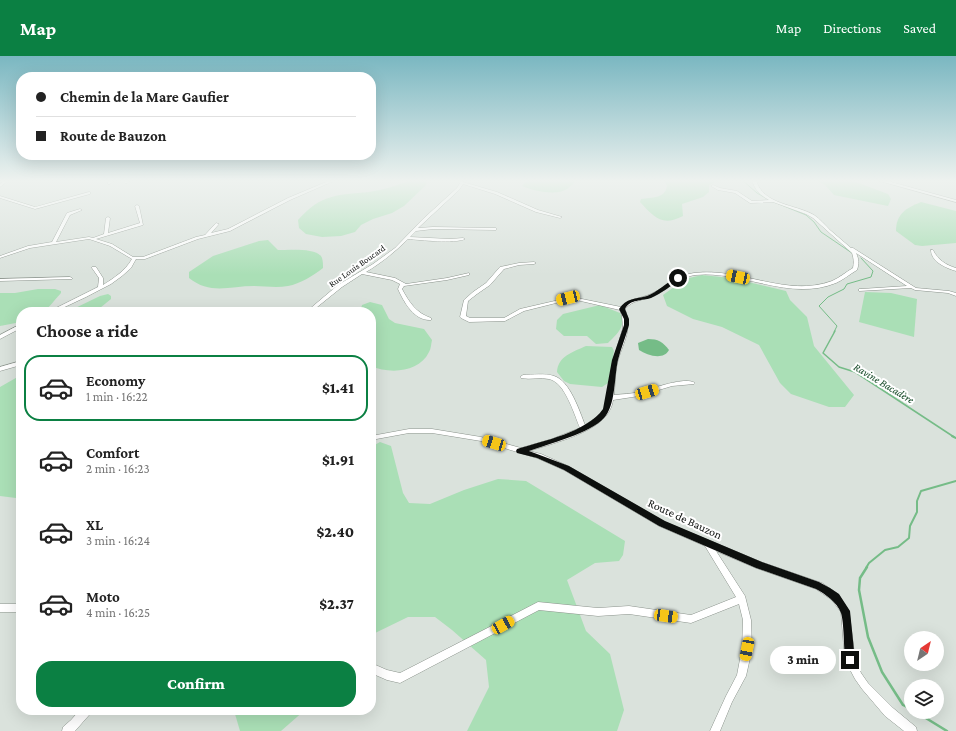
<!DOCTYPE html>
<html lang="en">
<head>
<meta charset="utf-8">
<style>
	body { margin:0; font-family:"Crimson Pro",serif; background:#f6f6f6; color:#222; height:100vh; display:flex; flex-direction:column; font-size:15px; white-space:nowrap }
	* { box-sizing:border-box; margin:0 }
	p { font-size:13px; color:#767676 }
	.icon { flex:none; width:22px; height:22px; fill:none; stroke:currentColor; stroke-width:2; stroke-linecap:round; stroke-linejoin:round }
	.map { position:relative; flex:1; overflow:hidden }
	.details { position:absolute; left:16px; top:251px; width:360px; height:408px; display:flex; flex-direction:column; background:#fff; border-radius:16px; box-shadow:0 4px 16px #0002 }
	.details>* { flex:none }
	.banner { position:absolute; left:16px; top:16px; width:360px; height:88px; border-radius:16px; box-shadow:0 4px 16px #0002; display:grid; align-content:center; height:88px; padding:0 20px; background:#fff }
	.needle { width:26px; rotate:35deg }
	.controls { position:absolute; left:904px; top:575px; display:grid; gap:8px }
	.controls a { display:grid; place-items:center; width:40px; height:40px; border-radius:50%; background:#fff; box-shadow:0 4px 16px #0002; font-size:20px }
	.end { position:absolute; width:18px; height:18px; margin:-9px; border:5px solid #0d100e; background:#fff; box-shadow:0 0 0 2px #fff }
	.from { border-radius:50% }
	.bubble { position:absolute; height:28px; border-radius:14px; background:#fff; box-shadow:0 4px 16px #0002; font-size:13px; font-weight:800; line-height:28px; text-align:center }
	.car { position:absolute; width:12px; height:24px; margin:-12px -6px; border-radius:5px; box-shadow:0 0 3px 1px #0007; background:linear-gradient(#f5c518 24%,#345 0 40%,#f5c518 0 76%,#345 0 86%,#f5c518 0) }
	.banner b { display:flex; align-items:center; gap:14px; height:38px; font-size:15px }
	.banner b+b { border-top:1px solid #e0e0e0 }
	.banner i { width:10px; height:10px; background:#222 }
	ul { padding:0; list-style:none }
	li { display:flex; align-items:center; gap:12px; height:66px; margin:0 8px 6px; padding:0 12px; border:2px solid transparent; border-radius:16px }
	li div { flex:1 }
	li b { display:block; font-size:15px }
	li em { font-style:normal; font-weight:800 }
	li.active { border-color:#0b8043 }
	li>.icon { width:36px; height:36px; stroke-width:1.5 }
	h2 { padding:0 20px; font-size:18px; line-height:48px }
	.button { display:flex; gap:8px; margin-top:auto; padding:8px 20px }
	.button a { flex:1; height:46px; border-radius:16px; background:#0b8043; color:#fff; font-size:16px; font-weight:800; line-height:46px; text-align:center }
	header { display:flex; align-items:center; gap:24px; box-sizing:border-box; height:56px; padding:0 20px; background:#0b8043; color:#fff }
	header strong { font-size:19px }
	nav { display:flex; gap:22px; margin-inline-start:auto; font-size:14px }
	.map>svg:first-child { display:block }
	.green { fill:#aadfb6 }
	.water { fill:#75bc87 }
	.lines { fill:none; stroke-linecap:round; stroke-linejoin:round }
	.stream-far3 { stroke:#75bc87; stroke-width:1 }
	.stream-far2 { stroke:#75bc87; stroke-width:1.5 }
	.stream-far1 { stroke:#75bc87; stroke-width:2 }
	.stream { stroke:#75bc87; stroke-width:2.5 }
	.minor-casing { stroke:#8b938c; stroke-width:1 }
	.major-casing { stroke:#8b938c; stroke-width:1 }
	.minor { fill:#fff; fill-rule:evenodd }
	.major { fill:#fff; fill-rule:evenodd }
	.route { fill:#0d100e }
	.labels { text-anchor:middle; stroke-width:4; stroke-linejoin:round; paint-order:stroke }
	.far-street-label { font-size:9px; fill:#0d100e; stroke:#fff }
	.water-label { font-size:11px; font-style:italic; fill:#154a27; stroke:#fff }
	.near-street-label { font-size:12px; fill:#0d100e; stroke:#fff }
</style>
</head>
<body>
<header>
<strong>Map</strong>
<nav><a>Map</a><a>Directions</a><a>Saved</a></nav>
</header>
<div class="map">
<svg width="956" height="675" viewBox="0 0 956 675">
	<rect width="100%" height="100%" fill="#dae2dc"/>
	<g class="green">
		<path d="M 411,124 L 425,124 L 427,125 L 426,129 L 404,150 L 392,157 L 373,163 L 361,169 L 355,176 L 341,180 L 322,181 L 306,178 L 299,172 L 298,164 C 321,138 337,139 369,136 C 383,134 398,129 411,124 Z"/>
		<path d="M 527,124 L 577,124 C 574,127 571,130 567,133 C 556,140 534,135 522,130 Z"/>
		<path d="M 664,124 L 731,124 L 716,126 L 709,129 L 709,136 L 703,141 L 682,148 L 683,160 C 662,171 654,161 640,146 L 641,143 C 652,141 665,143 667,130 Z"/>
		<polygon points="815,124 851,124 888,138 891,143 888,150 834,139 825,129"/>
		<path d="M 921,146 L 956,155 L 956,187 L 922,190 L 915,189 L 896,175 C 896,158 906,152 921,146 Z"/>
		<path d="M 268,184 L 278,194 C 288,194 318,191 322,202 C 323,205 323,209 323,212 C 314,219 300,228 288,230 C 276,232 265,230 254,230 C 230,230 210,239 189,222 L 189,216 L 213,200 L 259,185 Z"/>
		<polygon points="702,219 731,222 786,235 790,244 807,261 814,290 854,339 845,351 829,351 791,338 780,327 759,289 722,271 693,263 667,250 663,239 685,223"/>
		<path d="M 38,233 L 55,233 L 61,235 L 61,237 C 43,257 49,256 21,256 L 21,266 L 0,270 L 0,237 L 15,237 Z"/>
		<polygon points="865,236 891,237 917,243 914,281 859,266"/>
		<polygon points="108,238 111,240 111,243 95,256 67,256 100,240"/>
		<path d="M 370,246 L 382,249 L 389,263 L 395,267 L 424,273 L 432,284 C 431,288 431,293 429,296 C 419,317 389,318 371,310 L 371,256 L 360,256 L 362,249 Z"/>
		<path d="M 600,249 L 620,257 C 627,270 617,278 608,287 L 596,288 L 587,280 L 564,280 L 556,273 L 557,264 L 563,258 Z"/>
		<path d="M 586,290 L 612,291 L 614,295 L 608,327 L 602,331 L 570,328 L 564,325 L 557,316 C 558,300 573,296 586,290 Z"/>
		<polygon points="21,319 21,458 16,442 0,440 0,331"/>
		<polygon points="380,386 391,390 403,437 409,447 430,448 464,434 498,423 526,425 625,485 623,499 619,505 595,507 567,524 586,575 610,598 624,654 617,675 467,675 489,631 486,604 452,574 435,561 408,561 371,579 371,391"/>
		<polygon points="238,654 305,654 281,675 240,675 235,658"/>
	</g>
	<path class="water" d="M 648,283 C 658,283 663,286 669,294 C 663,305 647,299 639,294 L 638,287 Z"/>
	<g class="lines">
		<g class="stream-far3">
			<polyline points="742,124 757,137 769,144 806,159 814,166 821,176 852,197"/>
			<polyline points="834,276 837,270 819,250 828,241 844,233 847,228 871,221 873,215 861,202"/>
		</g>
		<polyline class="stream-far2" points="835,275 823,297 839,311 855,316 954,381"/>
		<g class="stream-far1">
			<polyline points="952,380 956,382"/>
			<polyline points="866,512 869,507 885,494 898,491 909,482 910,470 917,456 917,445 921,435 956,425"/>
		</g>
		<g class="stream">
			<polyline points="867,511 860,522 859,534 868,581 882,616 903,649 911,653"/>
			<polyline points="916,656 947,675"/>
		</g>
		<g class="minor-casing">
			<g id="minor">
				<polygon points="5,124 9,124 0,131 0,128"/>
				<polygon points="111,124 115,124 110,128 108,128 108,126"/>
				<polygon points="126,124 131,124 127,127 125,127 124,126"/>
				<path d="M 331,124 L 336,124 L 290,144 L 230,175 L 198,183 L 145,203 L 136,203 L 131,212 L 122,220 L 111,228 L 86,241 L 54,256 L 48,256 L 98,231 L 99,222 L 92,212 L 92,211 L 96,211 L 103,222 L 103,229 C 114,222 125,215 132,203 L 110,190 L 89,183 L 30,192 L 0,202 L 0,200 L 28,190 L 52,186 L 67,157 L 80,153 L 82,154 L 70,159 L 56,186 L 89,181 L 93,182 L 104,178 L 106,162 L 108,161 L 110,162 L 108,177 L 140,167 L 135,150 L 137,149 L 139,150 L 143,169 L 96,183 L 112,188 L 133,201 L 143,201 L 196,181 L 205,179 L 216,167 L 219,168 L 211,177 L 228,173 L 288,142 Z"/>
				<path d="M 458,124 L 462,124 L 463,126 L 497,136 L 538,154 L 562,161 L 560,162 L 536,156 L 495,138 L 463,128 L 459,134 L 418,172 L 433,171 L 495,172 L 496,172 L 496,174 L 433,173 L 416,175 L 410,181 L 450,183 L 463,182 L 465,183 C 454,188 421,184 408,183 C 395,196 381,207 366,216 L 395,222 L 406,228 L 447,222 L 469,217 L 469,219 L 447,224 L 404,230 L 402,233 C 409,246 416,257 431,262 L 431,264 C 414,265 404,246 398,233 L 400,228 L 392,224 L 362,218 L 342,231 L 311,256 L 306,256 L 338,229 L 373,208 L 395,192 L 423,163 L 457,132 L 460,127 Z"/>
				<path d="M 752,124 L 756,124 C 763,149 795,148 814,159 C 820,163 825,169 830,174 C 837,180 844,186 851,192 L 853,192 L 916,232 L 949,235 L 956,237 L 956,240 L 948,237 L 915,234 L 911,232 L 859,235 L 859,233 L 861,233 L 907,230 L 856,197 C 859,203 859,208 857,214 C 850,218 843,224 836,227 C 789,246 743,214 695,219 C 679,221 668,233 654,240 C 644,244 632,244 625,253 C 633,276 622,287 617,308 C 615,318 615,329 614,339 C 622,338 631,338 639,336 C 652,333 685,320 695,327 L 694,328 L 672,330 L 639,340 L 613,344 C 612,351 609,357 603,363 C 587,379 551,388 529,395 L 541,398 L 568,410 L 665,466 L 761,506 L 822,527 L 838,538 L 849,555 L 855,603 L 861,617 L 868,627 L 893,652 L 916,671 L 917,675 L 904,675 L 885,660 L 862,633 L 855,623 L 845,604 L 841,556 L 832,544 L 816,533 L 756,512 L 716,495 L 745,540 L 751,564 L 752,593 L 746,620 L 732,646 L 720,675 L 710,675 L 726,640 L 737,619 L 742,593 L 743,564 L 739,548 L 691,567 L 629,558 L 598,560 L 539,554 L 400,627 L 387,624 L 371,617 L 371,607 L 387,614 L 400,617 L 538,546 L 598,552 L 629,550 L 691,559 L 736,541 L 705,490 L 659,470 L 564,414 L 537,402 L 481,385 L 432,377 L 409,377 L 371,384 L 371,380 L 409,373 L 432,373 L 481,381 L 521,392 L 552,383 L 580,372 C 574,358 565,326 549,323 C 540,321 530,324 521,322 L 520,321 L 523,319 C 533,319 544,317 554,320 C 570,325 579,354 585,369 L 599,360 L 604,353 L 606,348 L 612,308 L 623,272 L 622,260 L 620,254 L 572,243 L 524,255 L 505,265 L 469,266 L 461,262 L 460,261 L 464,244 L 473,236 L 486,227 L 500,211 L 519,207 L 534,206 L 536,207 L 534,208 L 519,209 L 504,213 L 490,229 L 477,238 L 468,245 L 466,260 L 470,262 L 504,262 L 520,253 L 572,241 L 621,251 C 629,242 640,243 651,238 C 666,231 677,219 694,217 C 741,211 786,242 832,225 C 839,222 846,216 853,212 C 854,207 854,203 852,197 L 813,162 L 806,158 L 773,146 L 750,147 L 735,137 L 718,134 L 711,130 L 713,129 L 720,132 L 737,135 L 752,145 L 769,144 C 760,139 755,134 752,124 Z"/>
				<polygon points="89,136 90,136 90,138 35,153 0,142 0,140 35,151"/>
				<path d="M 931,194 L 933,194 C 938,204 946,209 956,212 L 956,215 C 946,212 931,206 931,194 Z"/>
				<polygon points="70,221 72,222 72,223 0,225 0,223"/>
				<polygon points="21,268 21,272 0,283 0,279"/>
				<polygon points="21,305 21,309 0,315 0,311"/>
				<rect x="0" y="548" width="21" height="8"/>
				<polygon points="80,654 91,654 90,658 75,675 62,675 63,671 71,664"/>
			</g>
		</g>
		<g class="major-casing">
			<polygon id="major" points="876,124 884,124 956,144 956,146"/>
		</g>
		<use href="#minor" class="minor"/>
		<use href="#major" class="major"/>
	</g>
	<linearGradient id="sky" x2="0" y2="1"><stop stop-color="#7ab7c1"/><stop offset="0.57" stop-color="#eef2ef"/><stop offset="1" stop-color="#eef2ef" stop-opacity="0"/></linearGradient>
	<rect width="956" height="219" fill="url(#sky)"/>
	<path class="route" d="M 676,221 L 681,222 C 673,229 660,238 651,242 C 642,245 630,243 625,253 L 629,263 L 629,269 C 626,280 621,292 618,304 C 614,321 616,349 604,362 C 591,377 548,388 529,395 L 569,410 L 665,465 L 762,506 L 819,526 L 830,532 L 839,538 L 850,555 L 855,604 L 854,608 L 850,609 L 847,608 L 845,604 C 844,593 844,566 841,557 C 837,546 825,538 816,533 L 756,512 L 659,470 L 564,414 L 537,402 L 517,397 L 516,395 L 517,393 C 543,385 587,376 603,353 L 612,304 L 624,269 L 624,263 L 619,253 C 626,242 636,243 647,240 C 657,236 667,227 676,221 Z"/>
	<g class="labels">
		<g class="far-street-label">
			<text transform="translate(357 210) rotate(-35)" y="3">Rue Louis Boucard</text>
		</g>
		<g class="water-label">
			<text transform="translate(884 327) rotate(31)" y="4">Ravine Bacadère</text>
		</g>
		<g class="near-street-label">
			<text transform="translate(685 463) rotate(25)" y="4">Route de Bauzon</text>
		</g>
	</g>
</svg>
<div class="controls">
<a><svg class="needle" viewBox="-14 -14 28 28"><path d="M0-13l5 13h-10z" fill="#e53935"/><path d="M0 13l5-13h-10z" fill="#767676"/></svg></a>
<a><svg class="icon" aria-label="layers" viewBox="0 0 24 24"><path d="M12 4l9 5-9 5-9-5zM3 14l9 5 9-5"/></svg></a>
</div>
<i class="end from" style="left:678px;top:222px"></i>
<i class="end" style="left:850px;top:604px"></i>
<div class="bubble" style="left:770px;top:590px;width:66px">3 min</div>
<i class="car" style="left:738px;top:221px;rotate:282deg"></i>
<i class="car" style="left:568px;top:242px;rotate:256deg"></i>
<i class="car" style="left:647px;top:336px;rotate:73deg"></i>
<i class="car" style="left:494px;top:387px;rotate:287deg"></i>
<i class="car" style="left:666px;top:560px;rotate:98deg"></i>
<i class="car" style="left:503px;top:569px;rotate:61deg"></i>
<i class="car" style="left:747px;top:593px;rotate:191deg"></i>
<div class="banner">
<b><i class="from"></i>Chemin de la Mare Gaufier</b>
<b><i></i>Route de Bauzon</b>
</div>
<section class="details">
<h2>Choose a ride</h2>
<ul>
<li class="active"><svg class="icon" aria-label="car" viewBox="0 0 24 24"><path d="M5 17H2v-5l4-1 3-4h7l3 4 3 1v5h-3M9 17h6M6 11h13"/><circle cx="7" cy="17" r="2"/><circle cx="17" cy="17" r="2"/></svg><div><b>Economy</b><p>1 min · 16:22</p></div><em>$1.41</em></li>
<li><svg class="icon" aria-label="car" viewBox="0 0 24 24"><path d="M5 17H2v-5l4-1 3-4h7l3 4 3 1v5h-3M9 17h6M6 11h13"/><circle cx="7" cy="17" r="2"/><circle cx="17" cy="17" r="2"/></svg><div><b>Comfort</b><p>2 min · 16:23</p></div><em>$1.91</em></li>
<li><svg class="icon" aria-label="car" viewBox="0 0 24 24"><path d="M5 17H2v-5l4-1 3-4h7l3 4 3 1v5h-3M9 17h6M6 11h13"/><circle cx="7" cy="17" r="2"/><circle cx="17" cy="17" r="2"/></svg><div><b>XL</b><p>3 min · 16:24</p></div><em>$2.40</em></li>
<li><svg class="icon" aria-label="car" viewBox="0 0 24 24"><path d="M5 17H2v-5l4-1 3-4h7l3 4 3 1v5h-3M9 17h6M6 11h13"/><circle cx="7" cy="17" r="2"/><circle cx="17" cy="17" r="2"/></svg><div><b>Moto</b><p>4 min · 16:25</p></div><em>$2.37</em></li>
</ul>
<div class="button"><a>Confirm</a></div>
</section>
</div>
</body>
</html>
